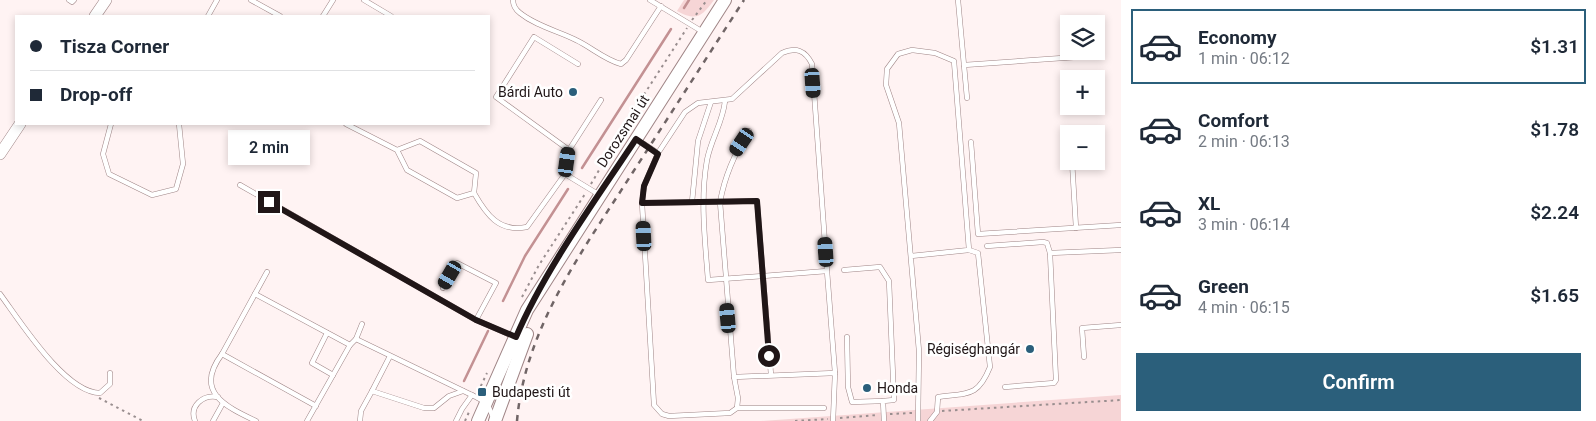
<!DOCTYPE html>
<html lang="en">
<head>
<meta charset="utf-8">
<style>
	body { margin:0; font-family:Roboto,sans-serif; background:#f2f2f3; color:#1f2937; height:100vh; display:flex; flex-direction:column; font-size:19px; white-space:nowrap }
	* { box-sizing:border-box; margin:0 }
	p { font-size:16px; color:#747a83 }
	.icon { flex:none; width:28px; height:28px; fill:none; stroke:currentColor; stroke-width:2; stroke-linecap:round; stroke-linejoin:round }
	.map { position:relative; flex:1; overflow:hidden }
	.sheet { display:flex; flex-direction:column; background:#fff; width:475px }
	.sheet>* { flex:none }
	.guide { position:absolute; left:15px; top:15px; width:475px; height:110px; border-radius:0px; box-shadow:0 2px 8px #0003; display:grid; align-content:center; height:110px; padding:0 15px; background:#fff }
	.buttons { position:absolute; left:1060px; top:15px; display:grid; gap:10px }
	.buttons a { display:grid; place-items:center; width:45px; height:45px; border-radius:0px; background:#fff; box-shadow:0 2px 8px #0003; font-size:25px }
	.end { position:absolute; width:22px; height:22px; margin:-11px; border:6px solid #201617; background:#fff; box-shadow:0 0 0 2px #fff }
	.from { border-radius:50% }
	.bubble { position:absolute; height:35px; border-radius:0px; background:#fff; box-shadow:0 2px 8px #0003; font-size:16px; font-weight:600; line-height:35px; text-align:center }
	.car { position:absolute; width:15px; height:30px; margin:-15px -8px; border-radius:6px; box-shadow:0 0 4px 1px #0007; background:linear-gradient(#222 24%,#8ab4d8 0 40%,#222 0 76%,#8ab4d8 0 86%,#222 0) }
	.guide b { display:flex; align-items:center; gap:18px; height:48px; font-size:19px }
	.guide b+b { border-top:1px solid #e0e1e3 }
	.guide i { width:12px; height:12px; background:#1f2937 }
	ul { padding:9px 0 0; list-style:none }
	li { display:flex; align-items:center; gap:15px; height:75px; margin:0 10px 8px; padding:0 5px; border:2px solid transparent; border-radius:0px }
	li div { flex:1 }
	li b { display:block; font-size:19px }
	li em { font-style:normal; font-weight:600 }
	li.selected { border-color:#2b5f7b }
	li>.icon { width:45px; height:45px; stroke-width:1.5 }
	.action { display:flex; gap:10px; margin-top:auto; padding:10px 15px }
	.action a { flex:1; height:58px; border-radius:0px; background:#2b5f7b; color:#fff; font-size:20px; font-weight:600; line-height:58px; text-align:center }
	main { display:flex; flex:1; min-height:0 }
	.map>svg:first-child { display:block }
	.green { fill:#f6d5d6 }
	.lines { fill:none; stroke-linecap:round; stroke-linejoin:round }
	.stream { stroke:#c39193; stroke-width:2.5 }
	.service-casing { stroke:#9f8586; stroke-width:5.5 }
	.tertiary-casing { stroke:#9f8586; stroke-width:12 }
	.secondary-casing { stroke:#9f8586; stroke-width:14 }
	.path { stroke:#998e8f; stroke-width:2; stroke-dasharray:2.5 4; stroke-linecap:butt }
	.service { stroke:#fff; stroke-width:4.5 }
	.tertiary { stroke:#fff; stroke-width:11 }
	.secondary { stroke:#fff; stroke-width:12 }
	.rail { stroke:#706566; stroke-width:2.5; stroke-dasharray:6 6; stroke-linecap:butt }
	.route { stroke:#201617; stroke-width:6 }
	.poi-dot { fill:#2b5f7b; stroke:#fff; stroke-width:2 }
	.labels { text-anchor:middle; stroke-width:5; stroke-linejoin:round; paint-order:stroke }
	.poi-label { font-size:14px; fill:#201617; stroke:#fff; text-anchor:end }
	.street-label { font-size:14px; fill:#201617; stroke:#fff }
</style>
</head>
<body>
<main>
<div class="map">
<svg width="1121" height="421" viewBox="0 0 1121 421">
	<rect width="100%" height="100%" fill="#fff3f3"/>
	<g class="green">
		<path d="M 684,0 L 714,0 C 702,16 697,22 677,11 Z"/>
		<polygon points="1121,395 1121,421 761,421"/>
	</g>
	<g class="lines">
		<g class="stream">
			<polyline points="684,8 689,0"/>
			<polyline points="582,168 671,29"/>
			<polyline points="503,301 525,256 568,189"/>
			<polyline points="464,381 488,331"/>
		</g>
		<g class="service-casing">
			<g id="service">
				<polyline points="69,0 72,2 74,0"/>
				<polyline points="251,0 280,16"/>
				<polyline points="364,0 391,16"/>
				<path d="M 513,0 C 513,5 516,10 520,13 C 536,26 558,31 576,40 C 591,47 605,60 621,64 L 626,60 L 661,6"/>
				<polyline points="650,0 703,32"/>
				<polyline points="958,0 967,98"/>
				<polyline points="208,16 217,0"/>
				<polyline points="323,16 333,0"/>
				<polyline points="964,65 1077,57"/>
				<path d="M 725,101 C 723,122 711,139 707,160 C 700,200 705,240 708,280 L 763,276 L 757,201 L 720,202 C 725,175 734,154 749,131"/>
				<polyline points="111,124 103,154 109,174 152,195 176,189 183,164 179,124"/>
				<polyline points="346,124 397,150 407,170 457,198 474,193 476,173 420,141 397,150"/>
				<polyline points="638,140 658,153 644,186 642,203 720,202 734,377 835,373 833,421"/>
				<polyline points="971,142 978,234 1121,225"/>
				<polyline points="569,150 601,100"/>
				<path d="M 658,153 L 685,112 L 698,103 L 732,99 L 782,53 C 796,47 805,50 812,64 L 827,271"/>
				<polyline points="1072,161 1076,228"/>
				<polyline points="565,174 569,150 496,97 534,37 578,64"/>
				<polyline points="240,185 476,320 515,337"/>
				<path d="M 474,193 C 486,214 499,233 527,227 L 565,174 L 598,194"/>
				<polyline points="692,202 698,141 711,102"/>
				<polyline points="642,203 654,405 662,414 669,416 730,413 737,408 738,398 734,377"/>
				<polyline points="987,246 1043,242 1047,243 1050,253"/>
				<polyline points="911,256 969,250 954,61 935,53 912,50 898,54 887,69 886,85 899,123 919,351 918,421"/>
				<polyline points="844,270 880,267 889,281 894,400 883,401 884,421"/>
				<polyline points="443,288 457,263 496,283 476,320"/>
				<path d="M 0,294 C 20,321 65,393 100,393 L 110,384 L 110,373"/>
				<polyline points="255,294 350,345 356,339 476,397 487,403 493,417"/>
				<polyline points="327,333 312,363 333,375"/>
				<polyline points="847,337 848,387 852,402 883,401"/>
				<polyline points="356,339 362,324"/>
				<polyline points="222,354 267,272"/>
				<polyline points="390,356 372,391 424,408 434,408 449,396 463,391"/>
				<polyline points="1084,357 1082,328 1121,325"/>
				<polyline points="771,375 763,276 827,271 835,373"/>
				<polyline points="1005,387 1054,383 1056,380 1050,253 1121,250"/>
				<polyline points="737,408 824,408"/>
				<path d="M 195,421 C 189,406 203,394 218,397"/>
				<polyline points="213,421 223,403"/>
				<path d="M 256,421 C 224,406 194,391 222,354 L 316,406"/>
				<polyline points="307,421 350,345"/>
				<polyline points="360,421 361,411 372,391"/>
				<polyline points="456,421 462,409 472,395"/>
				<path d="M 930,421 L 937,412 L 938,397 C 968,393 978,397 990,367 L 978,253 L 969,250"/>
			</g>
		</g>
		<g class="tertiary-casing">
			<g id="tertiary">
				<polyline points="95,16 106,0"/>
				<polyline points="0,154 20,124"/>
			</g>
		</g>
		<g class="secondary-casing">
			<g id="secondary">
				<polyline points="478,421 527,310 725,0"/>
				<polyline points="495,421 527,334"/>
			</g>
		</g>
		<g class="path">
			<polyline points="692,20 707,0"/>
			<polyline points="591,184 634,110 687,28"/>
			<polyline points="522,297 539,265 585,194"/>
			<polyline points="478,392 487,373"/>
			<polyline points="99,398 143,421"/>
			<polyline points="942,411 1121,400"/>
			<polyline points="890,414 912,413"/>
			<polyline points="840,418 877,415"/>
			<polyline points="465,421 469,412"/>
			<polyline points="795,421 828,419"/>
		</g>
		<use href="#service" class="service"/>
		<use href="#tertiary" class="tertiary"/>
		<use href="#secondary" class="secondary"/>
		<path class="rail" d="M 517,421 C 525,327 584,249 633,172 C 670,115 707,57 744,0"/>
	</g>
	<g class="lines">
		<path class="route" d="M 269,202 L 476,320 L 516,337 C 545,269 595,201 636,139 L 658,154 L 644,186 L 642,203 L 757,201 L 769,356"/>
	</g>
	<g class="poi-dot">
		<circle cx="573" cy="92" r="5"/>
		<circle cx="1030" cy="349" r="5"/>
		<circle cx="867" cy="388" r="5"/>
		<rect x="477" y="387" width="10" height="10" rx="2.5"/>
	</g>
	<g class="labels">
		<g class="poi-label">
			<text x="563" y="97">Bárdi Auto</text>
			<text x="1020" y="354">Régiséghangár</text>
			<text x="877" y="393" text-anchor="start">Honda</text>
			<text x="492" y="397" text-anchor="start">Budapesti út</text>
		</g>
		<g class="street-label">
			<text transform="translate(623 131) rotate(-57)" y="5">Dorozsmai út</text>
		</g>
	</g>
</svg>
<div class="buttons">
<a><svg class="icon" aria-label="layers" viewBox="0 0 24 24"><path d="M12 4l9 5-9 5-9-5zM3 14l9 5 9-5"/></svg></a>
<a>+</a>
<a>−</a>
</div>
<i class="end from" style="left:769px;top:356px"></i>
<i class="end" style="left:269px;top:202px"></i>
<div class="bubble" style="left:228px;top:130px;width:82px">2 min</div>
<i class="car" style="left:813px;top:83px;rotate:176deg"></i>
<i class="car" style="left:742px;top:142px;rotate:214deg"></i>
<i class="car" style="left:567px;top:162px;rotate:8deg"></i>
<i class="car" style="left:644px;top:236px;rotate:357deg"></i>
<i class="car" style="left:826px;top:252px;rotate:356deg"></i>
<i class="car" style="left:450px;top:275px;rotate:210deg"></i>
<i class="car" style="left:728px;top:318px;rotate:355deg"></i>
<div class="guide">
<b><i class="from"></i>Tisza Corner</b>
<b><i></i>Drop-off</b>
</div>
</div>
<section class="sheet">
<ul>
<li class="selected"><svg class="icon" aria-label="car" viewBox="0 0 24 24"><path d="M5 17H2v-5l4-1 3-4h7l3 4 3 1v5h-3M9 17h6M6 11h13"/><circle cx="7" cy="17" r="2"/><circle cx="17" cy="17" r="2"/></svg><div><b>Economy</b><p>1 min · 06:12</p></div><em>$1.31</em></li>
<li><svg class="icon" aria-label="car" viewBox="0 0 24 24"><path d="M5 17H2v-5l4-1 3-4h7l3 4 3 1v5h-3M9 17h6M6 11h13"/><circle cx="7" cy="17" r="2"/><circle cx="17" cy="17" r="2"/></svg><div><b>Comfort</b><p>2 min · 06:13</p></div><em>$1.78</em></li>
<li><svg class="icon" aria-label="car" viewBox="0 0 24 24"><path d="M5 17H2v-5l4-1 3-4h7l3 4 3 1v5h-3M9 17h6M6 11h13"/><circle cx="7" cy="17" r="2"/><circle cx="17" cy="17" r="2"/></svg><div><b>XL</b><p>3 min · 06:14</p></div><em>$2.24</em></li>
<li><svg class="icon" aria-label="car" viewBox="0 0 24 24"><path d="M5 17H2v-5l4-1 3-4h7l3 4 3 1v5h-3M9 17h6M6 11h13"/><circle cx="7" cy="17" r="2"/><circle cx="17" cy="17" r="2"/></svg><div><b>Green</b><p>4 min · 06:15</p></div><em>$1.65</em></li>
</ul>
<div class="action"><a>Confirm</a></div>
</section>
</main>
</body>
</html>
